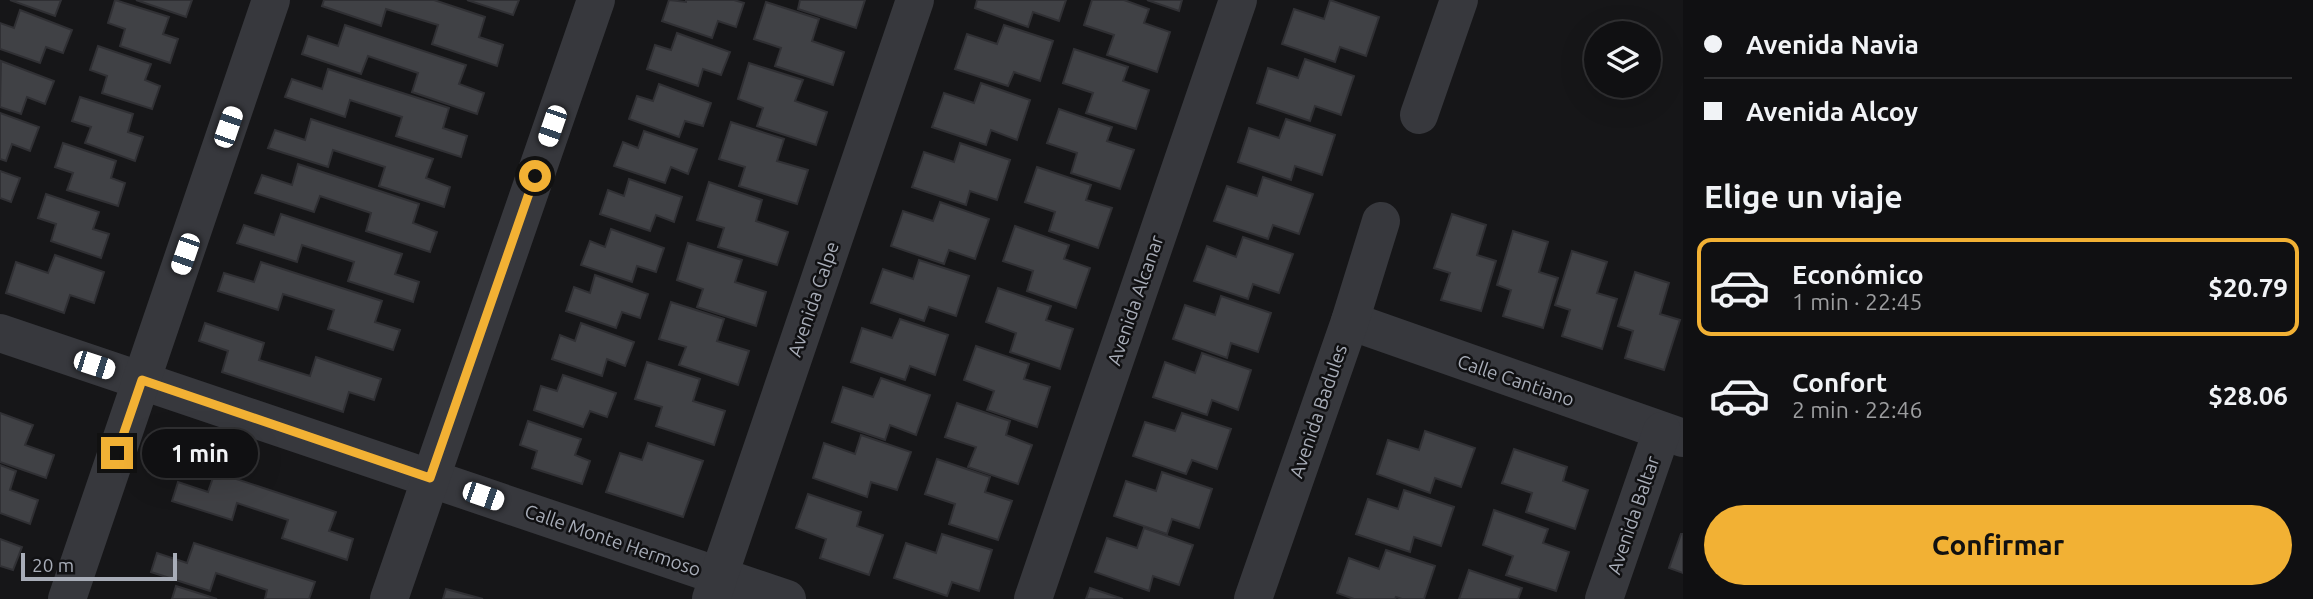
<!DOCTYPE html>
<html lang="es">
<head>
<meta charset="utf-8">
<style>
	body { margin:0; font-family:Ubuntu,sans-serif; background:#19191b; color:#f1f3f6; height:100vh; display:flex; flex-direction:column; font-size:26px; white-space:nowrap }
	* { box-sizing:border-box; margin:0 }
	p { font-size:23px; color:#9c9d9f }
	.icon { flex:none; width:38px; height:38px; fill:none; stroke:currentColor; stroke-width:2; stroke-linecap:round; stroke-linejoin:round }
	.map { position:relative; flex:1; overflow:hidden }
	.sheet { display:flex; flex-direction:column; background:#101012; width:630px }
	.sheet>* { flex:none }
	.hud { display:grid; align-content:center; height:154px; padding:0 21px; background:#101012 }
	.fabs { position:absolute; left:1584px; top:21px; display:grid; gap:14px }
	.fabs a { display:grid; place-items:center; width:77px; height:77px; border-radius:50%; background:#101012; box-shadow:0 7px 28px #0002,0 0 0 2px #303032; font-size:35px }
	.scale { position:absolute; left:21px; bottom:18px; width:156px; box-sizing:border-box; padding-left:7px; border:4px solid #a8adb8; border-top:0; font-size:19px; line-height:24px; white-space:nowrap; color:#a8adb8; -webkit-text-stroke:5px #111113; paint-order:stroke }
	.end { position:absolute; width:32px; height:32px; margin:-16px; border:9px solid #f2b134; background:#111; box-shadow:0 0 0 4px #111 }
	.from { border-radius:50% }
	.bubble { position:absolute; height:49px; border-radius:24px; background:#101012; box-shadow:0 7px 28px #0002,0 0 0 2px #303032; font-size:23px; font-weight:700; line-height:49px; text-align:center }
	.car { position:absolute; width:21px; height:42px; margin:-21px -10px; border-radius:9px; box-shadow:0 0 5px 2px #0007; background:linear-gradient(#fff 24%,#345 0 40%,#fff 0 76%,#345 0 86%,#fff 0) }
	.hud b { display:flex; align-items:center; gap:24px; height:66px; font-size:26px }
	.hud b+b { border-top:2px solid #303032 }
	.hud i { width:18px; height:18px; background:#f1f3f6 }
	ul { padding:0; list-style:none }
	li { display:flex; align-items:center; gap:21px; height:98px; margin:0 14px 10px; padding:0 7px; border:4px solid transparent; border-radius:14px }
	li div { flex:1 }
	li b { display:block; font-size:26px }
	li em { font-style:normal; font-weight:700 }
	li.current { border-color:#f2b134 }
	li>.icon { width:63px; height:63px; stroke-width:1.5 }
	h2 { padding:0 21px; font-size:32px; line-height:84px }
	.primary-button { display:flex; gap:14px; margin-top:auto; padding:14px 21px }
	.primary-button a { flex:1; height:80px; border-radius:42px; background:#f2b134; color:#111; font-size:28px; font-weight:700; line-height:80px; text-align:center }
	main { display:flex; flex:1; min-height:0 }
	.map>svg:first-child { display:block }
	.building { fill:#404145; stroke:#303034; stroke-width:2 }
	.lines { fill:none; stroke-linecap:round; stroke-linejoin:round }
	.minor { stroke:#37383d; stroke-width:38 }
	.route { stroke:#f2b134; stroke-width:9 }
	.labels { text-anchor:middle; stroke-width:5; stroke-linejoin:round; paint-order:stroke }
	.street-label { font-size:19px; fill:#a8adb8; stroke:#111113 }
</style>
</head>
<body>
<main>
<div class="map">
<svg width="1683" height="599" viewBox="0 0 1683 599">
	<rect width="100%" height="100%" fill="#161618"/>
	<g class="building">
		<polygon points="10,0 61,0 55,16"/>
		<polygon points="115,0 169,17 163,34 178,39 170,63 120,46 125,29 108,23"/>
		<polygon points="136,0 192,0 186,17"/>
		<polygon points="324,0 434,0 485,17 479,37 503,45 497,66 432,44 438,25 386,9 381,26 322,6"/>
		<polygon points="467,0 519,0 513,15"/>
		<polygon points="669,0 686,2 686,0 734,0 744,3 736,27 718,21 712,38 662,21"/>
		<polygon points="800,0 865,0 856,28 798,9"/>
		<polygon points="977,0 1066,0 1059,21 1033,12 1028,27 975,8"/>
		<polygon points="1092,0 1124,0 1149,9 1144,23 1170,32 1157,72 1107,55 1114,35 1084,25"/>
		<polygon points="1147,0 1182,0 1179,11"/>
		<polygon points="1330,0 1379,17 1366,56 1340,47 1335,62 1282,44 1294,9 1324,19"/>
		<polygon points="766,2 819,19 812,41 844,52 833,85 775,66 781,48 754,39"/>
		<polygon points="20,10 72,30 63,53 46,47 40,63 0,49 0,23 14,28"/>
		<polygon points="345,25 466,65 459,84 484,93 477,114 412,92 418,73 368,56 361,74 302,54 308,36 338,46"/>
		<polygon points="1004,25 1053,41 1040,81 1014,72 1008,86 955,69 967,34 997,44"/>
		<polygon points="677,33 730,52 721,75 703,69 698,86 647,69 655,45 671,50"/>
		<polygon points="98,46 151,64 145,80 160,86 152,109 102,93 107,76 90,70"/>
		<polygon points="1074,49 1128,67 1123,81 1149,90 1136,129 1086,113 1093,93 1063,83"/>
		<polygon points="1305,59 1354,76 1341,115 1315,106 1310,121 1257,103 1268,68 1298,78"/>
		<polygon points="1,61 54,81 45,104 27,97 21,114 0,107"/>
		<polygon points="749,63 803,80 795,101 827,112 816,145 757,126 763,108 738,99"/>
		<polygon points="328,69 449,108 443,128 467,136 461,157 396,136 402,117 350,100 345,117 285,97 292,79 322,89"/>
		<polygon points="981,83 1030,100 1017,140 991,130 986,145 932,127 944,93 974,103"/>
		<polygon points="659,84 711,103 703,126 685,121 679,137 629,119 637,96 653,101"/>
		<polygon points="80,97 133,114 128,132 143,137 135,161 85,143 91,127 72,121"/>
		<polygon points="1059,109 1112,127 1107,141 1134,150 1120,189 1071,173 1077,153 1047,143"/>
		<polygon points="0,113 39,127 30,151 12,144 6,161 0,159"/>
		<polygon points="311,119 433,159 426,178 450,187 444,207 379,186 385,167 333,150 328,167 268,148 275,130 305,140"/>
		<polygon points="1286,119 1335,135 1322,175 1295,166 1291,180 1238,162 1249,128 1279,138"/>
		<polygon points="731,122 784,139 777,161 808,170 797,204 739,186 745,167 719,159"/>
		<polygon points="644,131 697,149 688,174 671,167 665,183 614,166 623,142 638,148"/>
		<polygon points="63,143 116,161 111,178 125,183 118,206 67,190 73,173 55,167"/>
		<polygon points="960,143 1010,160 997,200 970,191 966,205 912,187 924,152 954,162"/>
		<polygon points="298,164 419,204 413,223 437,232 430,252 366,231 371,213 320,196 314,212 255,193 262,175 292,185"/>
		<polygon points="1037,167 1091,185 1086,200 1112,208 1098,248 1049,231 1055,212 1025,202"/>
		<polygon points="0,171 20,178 11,202 0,198"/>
		<polygon points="1263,177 1313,194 1299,234 1273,225 1268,239 1214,221 1227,186 1257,196"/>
		<polygon points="629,179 682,197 674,222 656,215 650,231 600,214 608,190 624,196"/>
		<polygon points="709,182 762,200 756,221 788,232 777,265 718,247 724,228 697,220"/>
		<polygon points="46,194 99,212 93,229 109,234 101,258 51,241 56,224 38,218"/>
		<polygon points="940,202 989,219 975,259 949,250 944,264 891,246 903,211 933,221"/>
		<polygon points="281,214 402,254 395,274 419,282 413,302 348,281 354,262 302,245 297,262 237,243 244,225 274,235"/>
		<polygon points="1452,214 1486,225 1477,255 1496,261 1481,311 1441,300 1450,273 1434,268"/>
		<polygon points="1015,226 1069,245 1064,259 1090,268 1076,308 1027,291 1033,271 1003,261"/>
		<polygon points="611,229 664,248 656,272 637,266 632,282 581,265 590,241 605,247"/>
		<polygon points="1513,231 1548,242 1539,272 1558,278 1543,328 1503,316 1511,290 1497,285"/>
		<polygon points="1243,237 1293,254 1279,293 1253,284 1248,299 1194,281 1207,246 1236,257"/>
		<polygon points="688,243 742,260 735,282 766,292 756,326 697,307 703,289 677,280"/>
		<polygon points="1572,251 1607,262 1597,293 1617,299 1602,349 1562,336 1570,310 1555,305"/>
		<polygon points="55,255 104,272 94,303 70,295 64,313 6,293 16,262 48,273"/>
		<polygon points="919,260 969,276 956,316 929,307 924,321 871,303 883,269 913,279"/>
		<polygon points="261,262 382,301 375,322 400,330 393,350 328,329 334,310 283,294 278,310 218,291 224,273 254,282"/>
		<polygon points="1635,272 1669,283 1660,314 1680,320 1664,370 1625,358 1633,331 1618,326"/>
		<polygon points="595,275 648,294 640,318 622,312 616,328 566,311 574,287 590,293"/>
		<polygon points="998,288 1051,306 1046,320 1073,329 1060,369 1010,352 1016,333 986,322"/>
		<polygon points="1221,296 1271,313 1258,352 1231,343 1227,358 1173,339 1185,305 1215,315"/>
		<polygon points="671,302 724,319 717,341 749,351 738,385 679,365 686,347 659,339"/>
		<polygon points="900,319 948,335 935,375 910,366 905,380 851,362 862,328 892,338"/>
		<polygon points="205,323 264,343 259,360 310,376 316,357 381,379 374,400 349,392 343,412 222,372 228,351 199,341"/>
		<polygon points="581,323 634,342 625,366 607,359 602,376 552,359 560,335 575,341"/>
		<polygon points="976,346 1029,364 1024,379 1050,387 1037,427 987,410 994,391 964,380"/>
		<polygon points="1202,353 1251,370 1238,410 1212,400 1207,415 1153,397 1165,362 1195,373"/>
		<polygon points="647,362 700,379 693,401 725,411 714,445 656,426 662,407 635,399"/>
		<polygon points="563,375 616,393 607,417 590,411 583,427 534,410 541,386 557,391"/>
		<polygon points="881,378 930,395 916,435 890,425 885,440 832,422 843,387 873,397"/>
		<polygon points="957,403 1010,421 1006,435 1032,445 1018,484 968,467 976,447 945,437"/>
		<polygon points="0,413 33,425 25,445 54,455 46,478 0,462"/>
		<polygon points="1182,413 1231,429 1217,469 1192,460 1186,474 1133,456 1145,422 1175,431"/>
		<polygon points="528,421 581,439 575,455 590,461 582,484 532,468 537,451 520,445"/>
		<polygon points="1425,431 1475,448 1461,487 1435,478 1430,493 1377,474 1388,440 1419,450"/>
		<polygon points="861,435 911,452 897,490 871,482 867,497 813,478 824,443 855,454"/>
		<polygon points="648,443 703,461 683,517 606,492 620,453 642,460"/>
		<polygon points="1514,449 1567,467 1563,481 1588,490 1575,529 1526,512 1532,493 1502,483"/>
		<polygon points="937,459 990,477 985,492 1012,501 998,540 949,524 955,504 925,494"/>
		<polygon points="0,465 16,471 10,490 38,500 30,524 0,513"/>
		<polygon points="215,472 336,512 329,531 353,539 347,560 282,538 288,520 237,503 232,520 172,501 178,482 208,492"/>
		<polygon points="1162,472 1212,489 1199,528 1172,519 1167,534 1114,516 1126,481 1156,491"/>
		<polygon points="1404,490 1454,507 1441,546 1414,537 1410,552 1356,534 1368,499 1398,509"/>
		<polygon points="808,494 861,512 857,526 883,535 869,575 820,558 826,539 796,528"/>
		<polygon points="1494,510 1548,529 1543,543 1569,552 1556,591 1506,575 1513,556 1483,545"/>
		<polygon points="1144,528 1193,545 1179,585 1153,576 1149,591 1095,572 1107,538 1137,548"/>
		<polygon points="942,534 992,550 979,591 952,582 947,596 894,578 906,543 936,553"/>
		<polygon points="1681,534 1683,534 1683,573 1669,568"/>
		<polygon points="0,539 22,547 13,570 0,566"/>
		<polygon points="194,543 315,582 309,599 265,599 267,590 216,573 210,591 151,572 157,553 187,563"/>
		<polygon points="1386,550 1435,566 1424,599 1402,599 1396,597 1395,599 1354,599 1337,593 1349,558 1379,569"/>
		<polygon points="1469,570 1522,588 1518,599 1459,599"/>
		<polygon points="176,586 217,599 172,599"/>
		<polygon points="1090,588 1123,599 1086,599"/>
		<polygon points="446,589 483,599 443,599"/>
	</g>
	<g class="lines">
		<g class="minor">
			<polyline points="1419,115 1459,0"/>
			<polyline points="1350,321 1683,438"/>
			<polyline points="0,333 787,599"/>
			<polyline points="67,599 271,0"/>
			<polyline points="389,599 596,0"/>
			<polyline points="711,599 915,0"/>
			<polyline points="1033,599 1238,0"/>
			<polyline points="1253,599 1350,321 1381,221"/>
			<polyline points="1604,599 1662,431"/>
		</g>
	</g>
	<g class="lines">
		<polyline class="route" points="117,453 142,380 430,478 535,176"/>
	</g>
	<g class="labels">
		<g class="street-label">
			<text transform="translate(813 299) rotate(-71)" y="7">Avenida Calpe</text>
			<text transform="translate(1135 300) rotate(-71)" y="7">Avenida Alcanar</text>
			<text transform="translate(1516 380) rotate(19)" y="7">Calle Cantiano</text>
			<text transform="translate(1318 411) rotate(-71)" y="7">Avenida Badules</text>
			<text transform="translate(1633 515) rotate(-71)" y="7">Avenida Baltar</text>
			<text transform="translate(613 540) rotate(19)" y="7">Calle Monte Hermoso</text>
		</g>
	</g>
</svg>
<div class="fabs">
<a><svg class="icon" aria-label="layers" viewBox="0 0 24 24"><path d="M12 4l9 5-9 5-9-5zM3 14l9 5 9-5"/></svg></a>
</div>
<div class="scale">20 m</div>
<i class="end from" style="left:535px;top:176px"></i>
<i class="end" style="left:117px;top:453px"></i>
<div class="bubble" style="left:142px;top:429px;width:116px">1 min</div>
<i class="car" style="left:552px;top:126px;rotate:199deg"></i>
<i class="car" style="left:228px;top:127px;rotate:19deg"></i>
<i class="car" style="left:185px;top:254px;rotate:199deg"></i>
<i class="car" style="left:94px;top:365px;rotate:108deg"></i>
<i class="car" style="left:483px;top:496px;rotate:109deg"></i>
</div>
<section class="sheet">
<div class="hud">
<b><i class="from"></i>Avenida Navia</b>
<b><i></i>Avenida Alcoy</b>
</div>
<h2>Elige un viaje</h2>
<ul>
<li class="current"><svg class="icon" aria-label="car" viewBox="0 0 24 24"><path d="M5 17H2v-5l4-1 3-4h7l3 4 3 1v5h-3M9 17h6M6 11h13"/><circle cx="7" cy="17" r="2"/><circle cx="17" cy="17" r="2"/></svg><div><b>Económico</b><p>1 min · 22:45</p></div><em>$20.79</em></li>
<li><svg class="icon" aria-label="car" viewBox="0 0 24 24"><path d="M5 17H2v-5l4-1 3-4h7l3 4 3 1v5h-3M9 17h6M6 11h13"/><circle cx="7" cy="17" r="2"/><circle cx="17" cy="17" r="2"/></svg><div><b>Confort</b><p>2 min · 22:46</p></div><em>$28.06</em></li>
</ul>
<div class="primary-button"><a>Confirmar</a></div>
</section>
</main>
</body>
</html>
